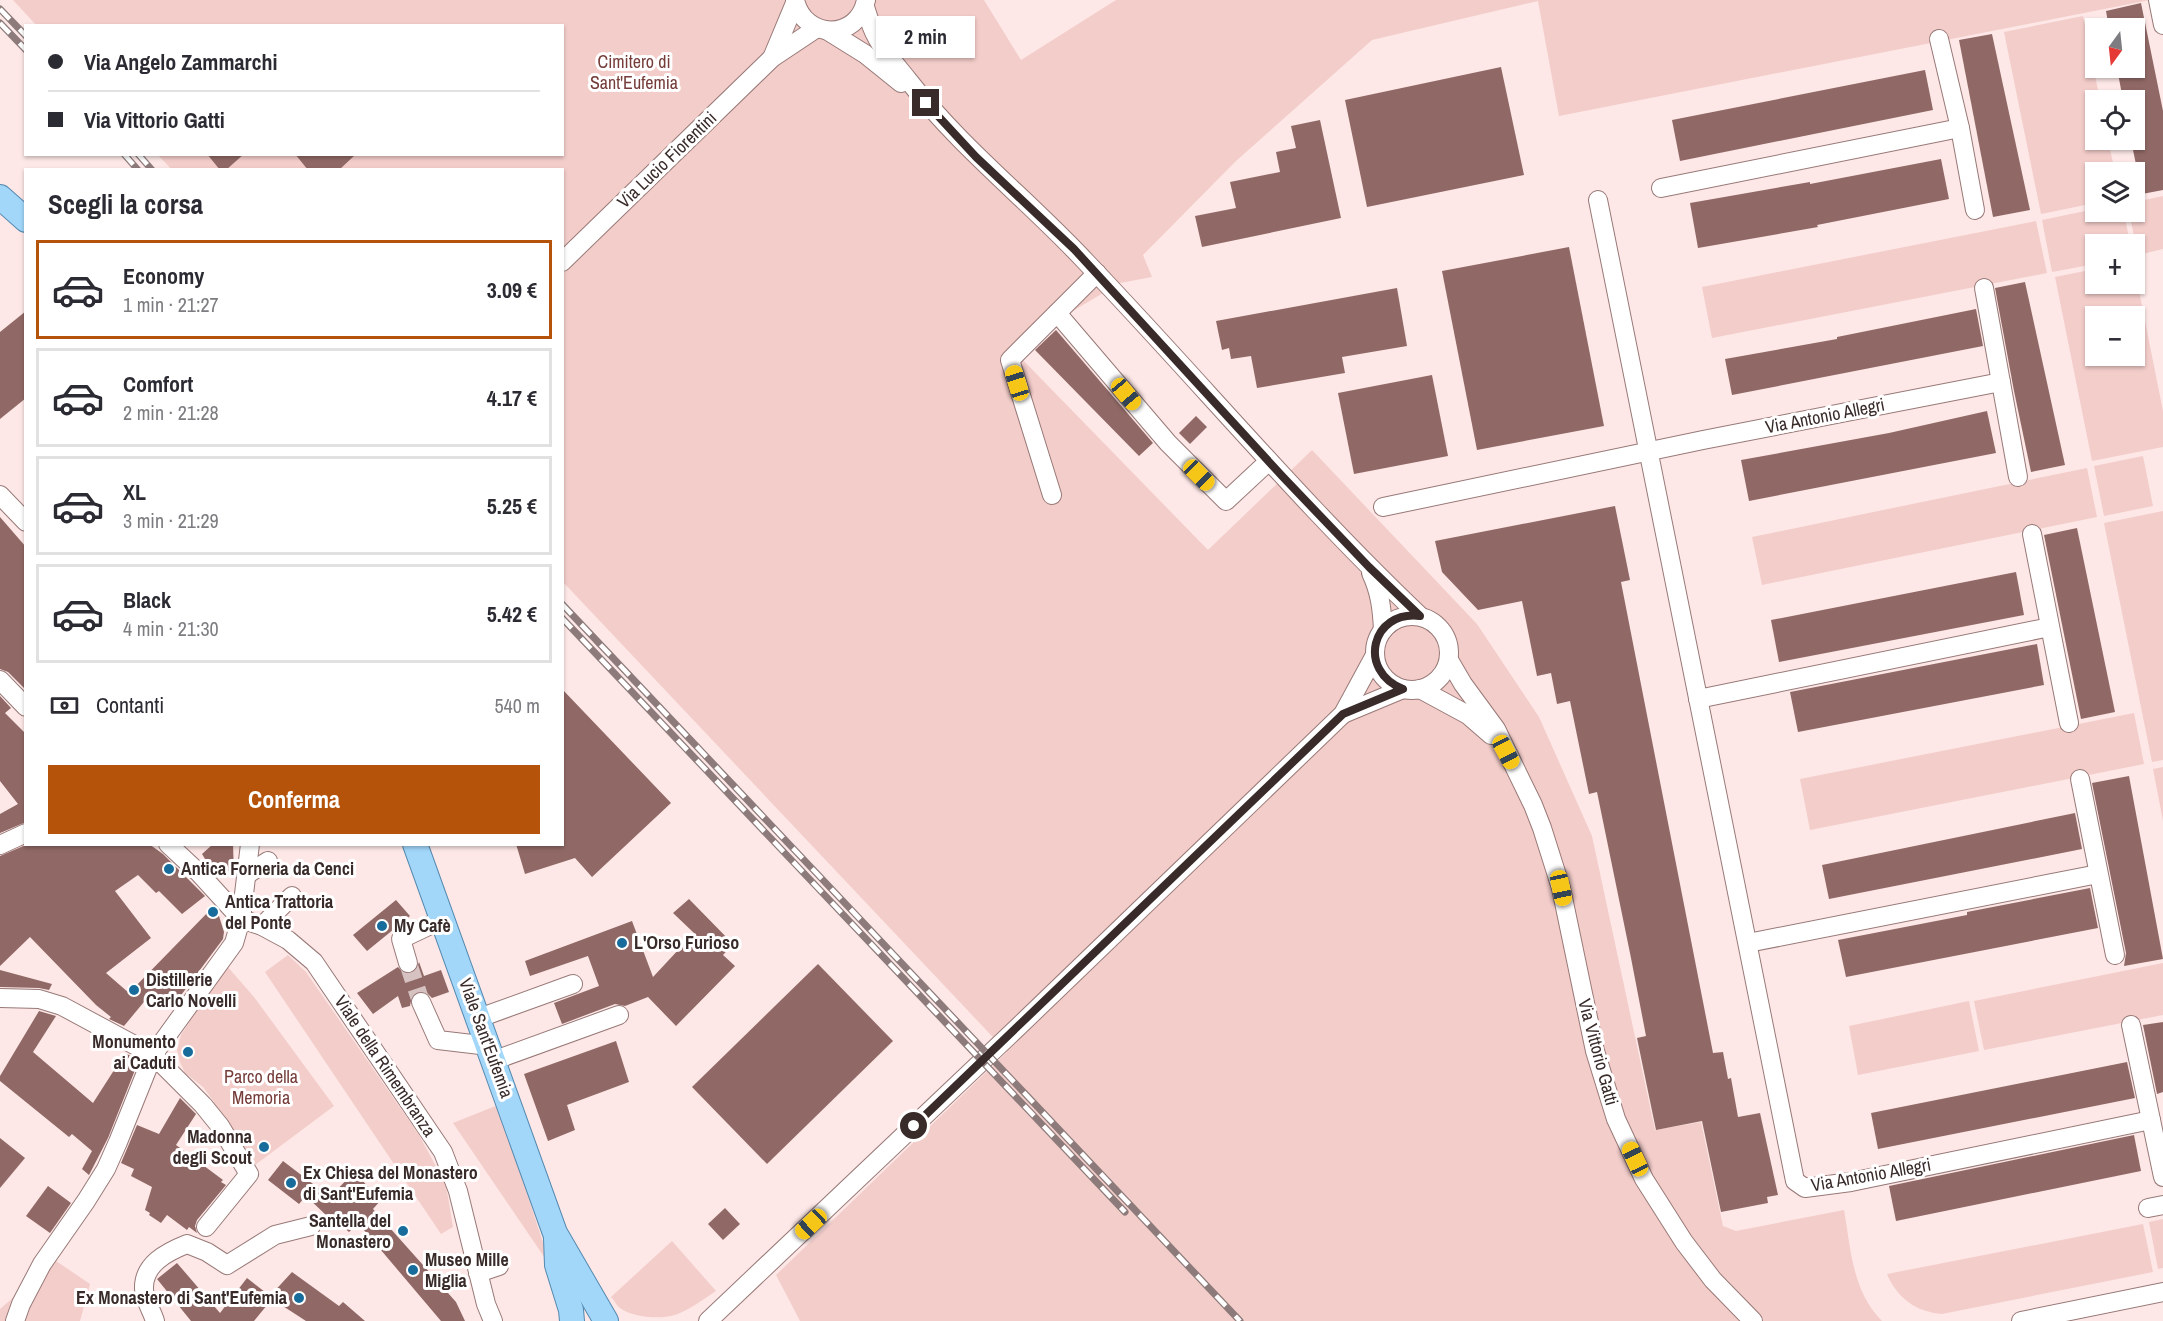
<!DOCTYPE html>
<html lang="it">
<head>
<meta charset="utf-8">
<style>
	body { margin:0; font-family:"Archivo Narrow",sans-serif; background:#f7f7f7; color:#2b2b33; height:100vh; display:flex; flex-direction:column; font-size:22px; white-space:nowrap }
	* { box-sizing:border-box; margin:0 }
	p { font-size:20px; color:#7c7c81 }
	.icon { flex:none; width:33px; height:33px; fill:none; stroke:currentColor; stroke-width:2; stroke-linecap:round; stroke-linejoin:round }
	.map { position:relative; flex:1; overflow:hidden }
	.details { position:absolute; left:24px; top:168px; width:540px; height:678px; display:flex; flex-direction:column; background:#fff; border-radius:0px; box-shadow:0 2px 4px #0004 }
	.details>* { flex:none }
	.banner { position:absolute; left:24px; top:24px; width:540px; height:132px; border-radius:0px; box-shadow:0 2px 4px #0004; display:grid; align-content:center; height:132px; padding:0 24px; background:#fff }
	.needle { width:39px; rotate:195deg }
	.tools { position:absolute; left:2085px; top:18px; display:grid; gap:12px }
	.tools a { display:grid; place-items:center; width:60px; height:60px; border-radius:0px; background:#fff; box-shadow:0 2px 4px #0004; font-size:30px }
	.end { position:absolute; width:27px; height:27px; margin:-14px; border:8px solid #382b2a; background:#fff; box-shadow:0 0 0 3px #fff }
	.from { border-radius:50% }
	.bubble { position:absolute; height:42px; border-radius:0px; background:#fff; box-shadow:0 2px 4px #0004; font-size:20px; font-weight:700; line-height:42px; text-align:center }
	.car { position:absolute; width:18px; height:36px; margin:-18px -9px; border-radius:8px; box-shadow:0 0 4px 2px #0007; background:linear-gradient(#f5c518 24%,#345 0 40%,#f5c518 0 76%,#345 0 86%,#f5c518 0) }
	.banner b { display:flex; align-items:center; gap:21px; height:57px; font-size:22px }
	.banner b+b { border-top:2px solid #e1e1e2 }
	.banner i { width:15px; height:15px; background:#2b2b33 }
	ul { padding:0; list-style:none }
	li { display:flex; align-items:center; gap:18px; height:99px; margin:0 12px 9px; padding:0 12px; border:3px solid #e1e1e2; border-radius:0px }
	li div { flex:1 }
	li b { display:block; font-size:22px }
	li em { font-style:normal; font-weight:700 }
	li.on { border-color:#b45309 }
	li>.icon { width:54px; height:54px; stroke-width:1.5 }
	h2 { padding:0 24px; font-size:27px; line-height:72px }
	.pay { display:flex; align-items:center; gap:15px; height:66px; padding:0 24px; font-size:22px }
	.pay p { margin-inline-start:auto }
	.cta { display:flex; gap:12px; margin-top:auto; padding:12px 24px }
	.cta a { flex:1; height:69px; border-radius:0px; background:#b45309; color:#fff; font-size:24px; font-weight:700; line-height:69px; text-align:center }
	.map>svg:first-child { display:block }
	.green { fill:#f3cdca; fill-rule:evenodd }
	.building { fill:#906966 }
	.lines { fill:none; stroke-linecap:round; stroke-linejoin:round }
	.minor-tunnel { stroke:#d6c2c1; stroke-width:18; stroke-dasharray:18 9; stroke-linecap:butt }
	.minor-casing { stroke:#987977; stroke-width:20 }
	.major-casing { stroke:#5589af; stroke-width:26 }
	.minor { stroke:#fff; stroke-width:18 }
	.major { stroke:#a2d7fa; stroke-width:24 }
	.rail-casing { stroke:#8c7b7a; stroke-width:7 }
	.rail { stroke:#fff; stroke-width:4.5; stroke-dasharray:14; stroke-linecap:butt }
	.route { stroke:#382b2a; stroke-width:8 }
	.poi-dot { fill:#176c9c; stroke:#fff; stroke-width:2 }
	.labels { text-anchor:middle; stroke-width:6; stroke-linejoin:round; paint-order:stroke }
	.park-label { font-size:18px; fill:#753c39; stroke:#fff }
	.street-label { font-size:18px; fill:#382b2a; stroke:#fff }
	.poi-label { font-size:18px; font-weight:bold; fill:#382b2a; stroke:#fff; text-anchor:start }
</style>
</head>
<body>
<div class="map">
<svg width="2163" height="1321" viewBox="0 0 2163 1321">
	<rect width="100%" height="100%" fill="#fde8e7"/>
	<g class="green">
		<path d="M 13,0 L 984,0 L 1021,60 L 1116,0 L 2150,0 L 1559,116 L 1538,1 L 1372,40 L 1236,161 L 1143,255 L 1152,277 L 1120,283 L 1056,321 L 1019,356 L 1208,550 L 1312,450 L 1477,624 L 1539,717 L 1592,836 L 1655,1130 L 1701,1122 L 1723,1226 L 1736,1231 L 1844,1210 C 1851,1249 1852,1291 1882,1321 L 800,1321 L 776,1275 L 1007,1052 L 563,582 L 562,170 L 172,170 L 158,155 L 562,154 L 562,26 L 37,26 Z"/>
		<polygon points="2083,16 2100,100 2096,100 2096,140 2108,140 2115,172 2096,172 2095,203 2041,214 2004,32"/>
		<polygon points="2163,196 2163,249 2138,255 2129,212 2134,212 2135,202"/>
		<polygon points="2095,209 2096,212 2124,212 2130,244 2096,244 2095,264 2052,272 2042,220"/>
		<polygon points="2036,221 2047,273 1712,338 1702,287"/>
		<path d="M 2095,269 L 2096,284 L 2134,284 L 2135,271 L 2163,411 L 2163,447 L 2092,461 L 2055,277 ZM 2096,316 L 2134,316 L 2134,356 L 2096,356 Z"/>
		<polygon points="2143,456 2153,506 2104,516 2094,466"/>
		<polygon points="2087,468 2097,517 1762,585 1752,537"/>
		<polygon points="2163,511 2163,760 2152,762 2104,523"/>
		<polygon points="2134,713 2144,764 1810,830 1800,779"/>
		<polygon points="2163,767 2163,821 2153,769"/>
		<polygon points="288,955 306,972 419,1135 446,1185 453,1227 441,1234 265,972"/>
		<polygon points="2163,963 2163,1015 1984,1050 1974,1001"/>
		<polygon points="226,965 254,997 334,1106 255,1165 222,1117 212,1099 203,1087 185,1073 180,1062 177,1050 181,1035"/>
		<polygon points="1969,1001 1979,1051 1858,1075 1849,1026"/>
		<polygon points="498,1105 551,1267 453,1123"/>
		<polygon points="2163,1219 2163,1268 2158,1269 2149,1222"/>
		<path d="M 2143,1224 L 2153,1272 L 1942,1314 C 1916,1312 1897,1298 1887,1274 Z"/>
		<path d="M 672,1241 L 716,1291 C 702,1300 687,1312 671,1316 C 656,1319 632,1317 620,1308 C 616,1305 614,1300 611,1297 Z"/>
		<polygon points="56,1261 90,1284 80,1321 0,1321 0,1309"/>
	</g>
	<g class="building">
		<polygon points="2141,3 2163,111 2163,190 2142,194 2131,140 2134,140 2134,100 2123,100 2117,68 2134,68 2134,28 2109,28 2106,11"/>
		<polygon points="1992,34 2030,210 1993,217 1959,40"/>
		<polygon points="1501,67 1524,175 1367,207 1345,100"/>
		<polygon points="1925,70 1933,110 1680,161 1672,120"/>
		<polygon points="1320,120 1341,218 1202,247 1195,216 1236,208 1230,182 1280,172 1276,152 1296,148 1291,126"/>
		<polygon points="207,154 244,154 226,170 220,170"/>
		<polygon points="295,154 356,154 339,170 308,170"/>
		<polygon points="1941,159 1949,199 1817,225 1818,227 1698,248 1690,203 1810,182 1810,184"/>
		<polygon points="1569,247 1604,426 1477,450 1442,271"/>
		<polygon points="2025,282 2065,465 2031,472 2014,391 1995,288"/>
		<polygon points="1397,288 1407,346 1342,357 1345,373 1257,388 1251,356 1231,359 1229,348 1222,350 1216,321"/>
		<polygon points="1976,309 1983,346 1732,395 1725,359 1837,339 1837,337"/>
		<polygon points="26,311 26,398 0,419 0,332"/>
		<polygon points="1056,330 1153,443 1139,456 1035,350"/>
		<polygon points="1432,375 1448,456 1354,474 1338,393"/>
		<polygon points="1987,411 1996,453 1749,501 1741,460 1889,433"/>
		<polygon points="1196,416 1207,427 1190,444 1179,433"/>
		<polygon points="1615,506 1630,580 1621,582 1713,1053 1723,1052 1728,1079 1731,1078 1738,1117 1760,1113 1778,1195 1767,1197 1768,1203 1721,1212 1702,1121 1656,1130 1637,1038 1646,1036 1631,958 1597,792 1589,794 1570,701 1557,704 1551,673 1537,676 1522,601 1478,610 1442,572 1435,541"/>
		<polygon points="0,517 26,547 26,690 8,672 0,669"/>
		<polygon points="2077,528 2115,712 2081,719 2044,535"/>
		<polygon points="2016,572 2024,615 1779,662 1771,620"/>
		<polygon points="2037,644 2044,685 1798,732 1790,692"/>
		<polygon points="562,689 671,803 592,877 575,858 525,874 516,844 562,844"/>
		<polygon points="0,696 11,708 5,713 26,734 26,822 0,833 0,814 18,804 0,781"/>
		<polygon points="2129,776 2163,959 2124,966 2126,953 2092,783"/>
		<polygon points="2075,813 2082,849 1829,899 1822,865"/>
		<polygon points="28,844 149,844 163,854 205,896 182,914 159,891 156,893 138,875 115,891 151,938 106,973 129,993 213,907 219,916 224,932 223,939 170,1010 153,991 124,1026 109,1019 111,1017 96,1005 30,937 0,966 0,856"/>
		<polygon points="213,844 233,844 234,875 217,876 213,872 202,854"/>
		<polygon points="2090,888 2098,928 1846,977 1838,940 1967,915 1967,912"/>
		<polygon points="689,899 733,944 723,955 735,966 676,1026 648,997 625,1006 615,1004 562,1024 554,1003 599,986 588,956 530,976 525,961 632,921 653,977 694,933 673,913"/>
		<polygon points="396,900 410,916 367,951 353,935"/>
		<polygon points="419,962 424,976 441,970 449,992 432,998 427,993 417,992 412,996 410,1006 402,1008 398,996 373,1014 357,993 398,967 405,974 412,974 416,970"/>
		<polygon points="818,964 893,1041 767,1164 692,1087"/>
		<polygon points="0,970 52,984 49,990 39,988 0,987"/>
		<polygon points="39,1011 56,1016 33,1052 93,1103 125,1053 139,1060 108,1138 89,1175 82,1169 92,1151 72,1134 69,1137 0,1081 0,1076"/>
		<polygon points="2163,1022 2163,1092 2157,1094 2143,1025"/>
		<polygon points="616,1041 629,1082 567,1105 575,1130 548,1141 524,1074"/>
		<polygon points="2127,1062 2135,1098 1878,1149 1871,1113"/>
		<polygon points="180,1098 196,1114 176,1145 223,1180 221,1182 226,1185 197,1220 195,1226 197,1233 189,1227 187,1230 167,1215 161,1223 149,1215 150,1213 145,1210 152,1187 131,1176 134,1169 121,1163 137,1125 159,1134"/>
		<polygon points="2134,1135 2141,1171 1896,1221 1889,1186"/>
		<polygon points="0,1138 25,1158 0,1188"/>
		<polygon points="283,1161 330,1197 354,1172 381,1200 373,1209 456,1302 465,1321 441,1321 358,1223 349,1232 330,1215 328,1217 306,1196 299,1204 268,1180"/>
		<polygon points="48,1186 71,1203 50,1233 26,1216"/>
		<polygon points="725,1208 740,1224 723,1240 708,1224"/>
		<polygon points="177,1263 220,1313 247,1278 270,1296 292,1272 339,1306 343,1302 365,1321 306,1321 272,1299 254,1321 191,1321 157,1279"/>
	</g>
	<g class="lines">
		<polyline class="minor-tunnel" points="408,963 421,1002"/>
		<g class="minor-casing">
			<g id="minor">
				<path d="M 795,0 C 804,40 858,41 866,0"/>
				<polyline points="2158,0 2163,25"/>
				<path d="M 865,7 C 868,16 871,27 876,36 C 884,52 897,66 908,80 C 961,148 1028,200 1086,262 C 1198,379 1302,504 1420,616"/>
				<polyline points="828,31 865,54 901,83"/>
				<polyline points="1939,39 1960,128 1975,210"/>
				<polyline points="772,58 795,3"/>
				<polyline points="1661,188 1960,128"/>
				<polyline points="1598,200 1795,1181 1805,1188 1851,1182 2151,1120"/>
				<polyline points="562,262 772,58 817,28"/>
				<polyline points="1097,273 1057,313 1168,443 1226,501 1269,461"/>
				<polyline points="1984,288 2018,477"/>
				<polyline points="0,495 26,522"/>
				<polyline points="1052,495 1010,360 1057,313"/>
				<polyline points="1383,507 1703,440 2001,382"/>
				<polyline points="2032,534 2069,723"/>
				<path d="M 1371,573 C 1380,592 1382,609 1383,630"/>
				<circle cx="1412" cy="653" r="37"/>
				<polyline points="1449,660 1463,684 1496,729 1533,805 1542,828 1561,888 1595,1051 1616,1119 1644,1179 1684,1242 1713,1280 1753,1321"/>
				<polyline points="0,680 26,707"/>
				<polyline points="1420,689 1468,715 1491,735"/>
				<polyline points="1698,699 2050,627"/>
				<polyline points="1343,714 1403,689"/>
				<polyline points="2080,779 2115,955"/>
				<polyline points="168,844 199,873 241,919 262,926 288,940 314,962 443,1152 458,1191 486,1304 493,1321"/>
				<polyline points="0,845 26,833"/>
				<polyline points="248,874 268,861"/>
				<polyline points="262,926 292,896"/>
				<polyline points="1748,943 2098,874"/>
				<polyline points="408,963 401,939 443,919"/>
				<polyline points="0,998 39,999 62,1006 153,1055 203,1105 220,1126 249,1174 206,1227"/>
				<polyline points="421,1002 438,1040 489,1046"/>
				<polyline points="479,1018 573,984"/>
				<polyline points="2131,1025 2163,1177"/>
				<polyline points="495,1060 619,1015"/>
				<polyline points="2148,1208 2163,1205"/>
				<polyline points="478,1273 499,1266"/>
				<polyline points="15,1321 21,1304 42,1264 86,1201 106,1169 118,1142 153,1055 234,943 241,919 250,844"/>
				<path d="M 155,1321 C 152,1311 144,1299 144,1289 C 143,1264 167,1252 187,1244 L 207,1252 L 227,1265 L 275,1235 L 311,1226"/>
				<polyline points="708,1321 1017,1028 1343,714 1375,655"/>
				<polyline points="2021,1321 2163,1292"/>
			</g>
		</g>
		<g class="major-casing">
			<g id="major">
				<polyline points="0,197 26,220"/>
				<polyline points="415,844 555,1233 606,1321"/>
				<polyline points="556,1238 557,1265 571,1310 572,1321"/>
			</g>
		</g>
		<use href="#minor" class="minor"/>
		<use href="#major" class="major"/>
		<g class="rail-casing">
			<g id="rail">
				<polyline points="0,9 26,36"/>
				<polyline points="0,23 26,50"/>
				<polyline points="124,154 138,170"/>
				<polyline points="138,154 152,170"/>
				<polyline points="562,604 1240,1321"/>
				<polyline points="562,618 1125,1212"/>
			</g>
		</g>
		<use href="#rail" class="rail"/>
	</g>
	<g class="lines">
		<path class="route" d="M 914,1126 L 1343,714 L 1403,689 C 1357,671 1371,610 1420,616 L 1369,567 L 1283,477 L 1074,249 L 976,157 L 926,103"/>
	</g>
	<g class="poi-dot">
		<circle cx="169" cy="869" r="6"/>
		<circle cx="213" cy="912" r="6"/>
		<circle cx="382" cy="926" r="6"/>
		<circle cx="622" cy="943" r="6"/>
		<circle cx="134" cy="990" r="6"/>
		<circle cx="188" cy="1052" r="6"/>
		<circle cx="264" cy="1147" r="6"/>
		<circle cx="291" cy="1183" r="6"/>
		<circle cx="403" cy="1231" r="6"/>
		<circle cx="413" cy="1270" r="6"/>
		<circle cx="299" cy="1298" r="6"/>
	</g>
	<g class="labels">
		<g class="park-label">
			<text x="634" y="68">Cimitero di<tspan x="634" dy="21">Sant'Eufemia</tspan></text>
			<text x="261" y="1083">Parco della<tspan x="261" dy="21">Memoria</tspan></text>
		</g>
		<g class="street-label">
			<text transform="translate(667 160) rotate(-44)" y="6">Via Lucio Fiorentini</text>
			<text transform="translate(1825 416) rotate(-11)" y="6">Via Antonio Allegri</text>
			<text transform="translate(486 1038) rotate(70)" y="6">Viale Sant'Eufemia</text>
			<text transform="translate(1598 1052) rotate(75)" y="6">Via Vittorio Gatti</text>
			<text transform="translate(385 1066) rotate(56)" y="6">Viale della Rimembranza</text>
			<text transform="translate(1871 1175) rotate(-10)" y="6">Via Antonio Allegri</text>
		</g>
		<g class="poi-label">
			<text x="181" y="875">Antica Forneria da Cenci</text>
			<text x="225" y="908">Antica Trattoria<tspan x="225" dy="21">del Ponte</tspan></text>
			<text x="394" y="932">My Cafè</text>
			<text x="634" y="949">L'Orso Furioso</text>
			<text x="146" y="986">Distillerie<tspan x="146" dy="21">Carlo Novelli</tspan></text>
			<text x="176" y="1048" text-anchor="end">Monumento<tspan x="176" dy="21">ai Caduti</tspan></text>
			<text x="252" y="1143" text-anchor="end">Madonna<tspan x="252" dy="21">degli Scout</tspan></text>
			<text x="303" y="1179">Ex Chiesa del Monastero<tspan x="303" dy="21">di Sant'Eufemia</tspan></text>
			<text x="391" y="1227" text-anchor="end">Santella del<tspan x="391" dy="21">Monastero</tspan></text>
			<text x="425" y="1266">Museo Mille<tspan x="425" dy="21">Miglia</tspan></text>
			<text x="287" y="1304" text-anchor="end">Ex Monastero di Sant'Eufemia</text>
		</g>
	</g>
</svg>
<div class="tools">
<a><svg class="needle" viewBox="-14 -14 28 28"><path d="M0-13l5 13h-10z" fill="#e53935"/><path d="M0 13l5-13h-10z" fill="#7c7c81"/></svg></a>
<a><svg class="icon" aria-label="locate" viewBox="0 0 24 24"><circle cx="12" cy="12" r="6"/><path d="M12 2v4M12 18v4M2 12h4M18 12h4"/></svg></a>
<a><svg class="icon" aria-label="layers" viewBox="0 0 24 24"><path d="M12 4l9 5-9 5-9-5zM3 14l9 5 9-5"/></svg></a>
<a>+</a>
<a>−</a>
</div>
<i class="end from" style="left:914px;top:1126px"></i>
<i class="end" style="left:926px;top:103px"></i>
<div class="bubble" style="left:876px;top:16px;width:99px">2 min</div>
<i class="car" style="left:1017px;top:383px;rotate:343deg"></i>
<i class="car" style="left:1126px;top:394px;rotate:140deg"></i>
<i class="car" style="left:1199px;top:475px;rotate:135deg"></i>
<i class="car" style="left:1506px;top:752px;rotate:152deg"></i>
<i class="car" style="left:1561px;top:888px;rotate:168deg"></i>
<i class="car" style="left:1635px;top:1159px;rotate:335deg"></i>
<i class="car" style="left:811px;top:1224px;rotate:227deg"></i>
<div class="banner">
<b><i class="from"></i>Via Angelo Zammarchi</b>
<b><i></i>Via Vittorio Gatti</b>
</div>
<section class="details">
<h2>Scegli la corsa</h2>
<ul>
<li class="on"><svg class="icon" aria-label="car" viewBox="0 0 24 24"><path d="M5 17H2v-5l4-1 3-4h7l3 4 3 1v5h-3M9 17h6M6 11h13"/><circle cx="7" cy="17" r="2"/><circle cx="17" cy="17" r="2"/></svg><div><b>Economy</b><p>1 min · 21:27</p></div><em>3.09 €</em></li>
<li><svg class="icon" aria-label="car" viewBox="0 0 24 24"><path d="M5 17H2v-5l4-1 3-4h7l3 4 3 1v5h-3M9 17h6M6 11h13"/><circle cx="7" cy="17" r="2"/><circle cx="17" cy="17" r="2"/></svg><div><b>Comfort</b><p>2 min · 21:28</p></div><em>4.17 €</em></li>
<li><svg class="icon" aria-label="car" viewBox="0 0 24 24"><path d="M5 17H2v-5l4-1 3-4h7l3 4 3 1v5h-3M9 17h6M6 11h13"/><circle cx="7" cy="17" r="2"/><circle cx="17" cy="17" r="2"/></svg><div><b>XL</b><p>3 min · 21:29</p></div><em>5.25 €</em></li>
<li><svg class="icon" aria-label="car" viewBox="0 0 24 24"><path d="M5 17H2v-5l4-1 3-4h7l3 4 3 1v5h-3M9 17h6M6 11h13"/><circle cx="7" cy="17" r="2"/><circle cx="17" cy="17" r="2"/></svg><div><b>Black</b><p>4 min · 21:30</p></div><em>5.42 €</em></li>
</ul>
<div class="pay"><svg class="icon" aria-label="cash" viewBox="0 0 24 24"><path d="M3 7h18v10H3z"/><circle cx="12" cy="12" r="2"/></svg>Contanti<p>540 m</p></div>
<div class="cta"><a>Conferma</a></div>
</section>
</div>
</body>
</html>
